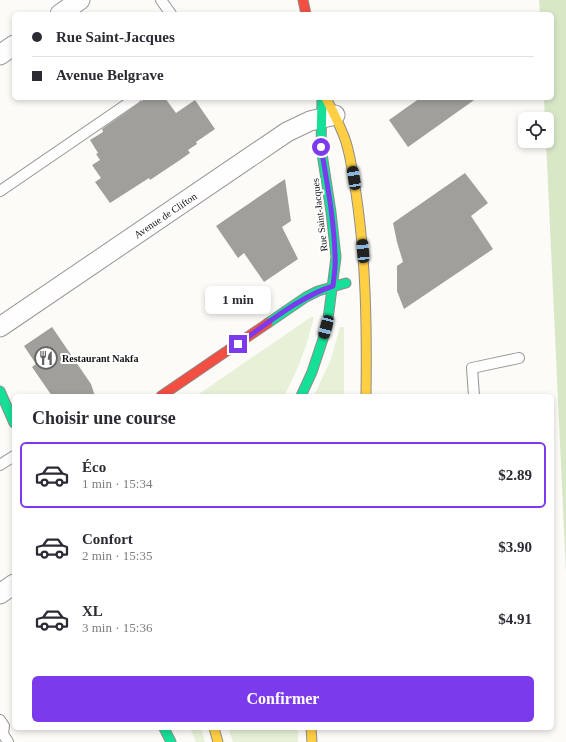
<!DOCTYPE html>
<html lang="fr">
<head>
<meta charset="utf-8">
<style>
	body { margin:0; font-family:"Times New Roman",serif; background:#f7f7f7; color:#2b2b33; height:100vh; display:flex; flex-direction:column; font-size:15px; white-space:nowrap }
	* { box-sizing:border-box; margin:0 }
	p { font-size:13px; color:#7c7c81 }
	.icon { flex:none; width:22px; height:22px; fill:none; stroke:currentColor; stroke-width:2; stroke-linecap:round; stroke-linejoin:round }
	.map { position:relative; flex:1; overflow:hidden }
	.side { position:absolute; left:12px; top:394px; width:542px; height:336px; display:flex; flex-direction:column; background:#fff; border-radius:6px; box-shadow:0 2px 6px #0003 }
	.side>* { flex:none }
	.banner { position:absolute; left:12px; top:12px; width:542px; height:88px; border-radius:6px; box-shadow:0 2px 6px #0003; display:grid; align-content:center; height:88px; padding:0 20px; background:#fff }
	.buttons { position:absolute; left:518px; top:112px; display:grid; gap:8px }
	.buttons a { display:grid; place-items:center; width:36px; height:36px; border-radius:6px; background:#fff; box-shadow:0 2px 6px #0003; font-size:20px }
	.end { position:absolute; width:18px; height:18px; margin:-9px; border:5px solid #7c3aed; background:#fff; box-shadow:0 0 0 2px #fff }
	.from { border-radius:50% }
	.bubble { position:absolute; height:28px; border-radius:6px; background:#fff; box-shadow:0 2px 6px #0003; font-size:13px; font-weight:800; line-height:28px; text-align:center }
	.car { position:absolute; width:12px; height:24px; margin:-12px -6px; border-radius:5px; box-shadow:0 0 3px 1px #0007; background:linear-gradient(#222 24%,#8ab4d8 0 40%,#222 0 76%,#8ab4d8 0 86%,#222 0) }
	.banner b { display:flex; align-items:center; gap:14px; height:38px; font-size:15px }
	.banner b+b { border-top:1px solid #e1e1e2 }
	.banner i { width:10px; height:10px; background:#2b2b33 }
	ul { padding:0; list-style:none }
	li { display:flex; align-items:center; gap:12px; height:66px; margin:0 8px 6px; padding:0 12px; border:2px solid transparent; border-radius:6px }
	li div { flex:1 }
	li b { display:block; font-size:15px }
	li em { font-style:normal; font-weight:800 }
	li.on { border-color:#7c3aed }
	li>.icon { width:36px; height:36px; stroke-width:1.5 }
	h2 { padding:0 20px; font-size:18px; line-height:48px }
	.action { display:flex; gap:8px; margin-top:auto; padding:8px 20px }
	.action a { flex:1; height:46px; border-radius:6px; background:#7c3aed; color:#fff; font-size:16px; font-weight:800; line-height:46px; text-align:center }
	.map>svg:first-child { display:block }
	.green { fill:#e7f1d8 }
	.forest { fill:#d8e8c7 }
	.building { fill:#a09f9c }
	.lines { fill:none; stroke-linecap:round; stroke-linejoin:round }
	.lane-casing { stroke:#979695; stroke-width:12 }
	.street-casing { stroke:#979695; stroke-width:21 }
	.fast-casing { stroke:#8d8d8b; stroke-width:11 }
	.slow-casing { stroke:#8d8d8b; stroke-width:11 }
	.jam-casing { stroke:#8d8d8b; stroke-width:11 }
	.lane { stroke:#fffefe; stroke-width:10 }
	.street { stroke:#fffefe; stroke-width:19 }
	.fast { stroke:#16e098; stroke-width:9 }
	.slow { stroke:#ffcf43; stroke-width:9 }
	.jam { stroke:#f24e42; stroke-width:9 }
	.route { stroke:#7c3aed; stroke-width:5 }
	.labels { text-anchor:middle; stroke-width:4; stroke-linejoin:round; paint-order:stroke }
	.street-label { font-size:10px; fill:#111; stroke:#fff }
	.poi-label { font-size:10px; font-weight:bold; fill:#111; stroke:#fff; text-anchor:start }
</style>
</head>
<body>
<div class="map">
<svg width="566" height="742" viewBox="0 0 566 742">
	<rect width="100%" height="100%" fill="#fcfbf7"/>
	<g class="green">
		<path d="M 311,317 L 314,317 C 307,345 298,371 284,396 L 196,396 Z"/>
		<polygon points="340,327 344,327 344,396 314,396 331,359"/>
		<polygon points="190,728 201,728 205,742 196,742"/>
		<polygon points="228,728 298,728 298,742 233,742"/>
	</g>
	<polygon class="forest" points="539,0 566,0 566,573 546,141 547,141 547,119 545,119 544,98 552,98 552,14 540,14"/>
	<g class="building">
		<polygon points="146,98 165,98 176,113 195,100 215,129 196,142 197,144 188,150 190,153 180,160 150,180 149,178 110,203 95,182 101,178 92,165 100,160 96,154 98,153 90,140 103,132 102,129"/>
		<polygon points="420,98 477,98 408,147 389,120"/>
		<polygon points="465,173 488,203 471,216 493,249 404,309 397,291 397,266 403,262 397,242 393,223"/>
		<polygon points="285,179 291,221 282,227 298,259 264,282 244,253 238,258 216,226"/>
		<polygon points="52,327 91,384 95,396 52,396 32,367 36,364 24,346"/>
	</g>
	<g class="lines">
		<g class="lane-casing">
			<g id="lane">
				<polyline points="161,0 171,14"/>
				<polyline points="0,191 136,98"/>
				<polyline points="474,396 472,368 519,358"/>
				<polyline points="0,465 14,456"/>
				<polyline points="0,720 4,726 3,734 8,742"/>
			</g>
		</g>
		<g class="street-casing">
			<g id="street">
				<polyline points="60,14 80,0"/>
				<polyline points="0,55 14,45"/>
				<polyline points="0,327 287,132 310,121 335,115"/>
				<polyline points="0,594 14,584"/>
			</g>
		</g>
		<g class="fast-casing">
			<g id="fast">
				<polyline points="268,323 306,297 318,291 346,283"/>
				<polyline points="0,391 14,423"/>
				<polyline points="301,396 312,372 327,327 336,257 331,212 321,147 322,98"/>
				<polyline points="164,728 171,742"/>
			</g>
		</g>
		<g class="slow-casing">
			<g id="slow">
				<path d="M 326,98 C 333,112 341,127 346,142 C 351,158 353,176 356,193 C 366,260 367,328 366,396"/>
				<polyline points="214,728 218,742"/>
				<polyline points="311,728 312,742"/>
			</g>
		</g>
		<g class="jam-casing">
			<g id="jam">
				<polyline points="303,0 306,14"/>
				<polyline points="161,396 268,323"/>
			</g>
		</g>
		<use href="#lane" class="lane"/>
		<use href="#street" class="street"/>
		<use href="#fast" class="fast"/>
		<use href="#slow" class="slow"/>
		<use href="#jam" class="jam"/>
	</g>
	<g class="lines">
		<path class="route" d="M 238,344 C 267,324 299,297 333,286 C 334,276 336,265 335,255 C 334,219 327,183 321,147"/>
	</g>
	<defs>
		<g id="restaurant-ring" transform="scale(1.15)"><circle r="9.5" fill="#fff" stroke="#636362" stroke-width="1.5"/><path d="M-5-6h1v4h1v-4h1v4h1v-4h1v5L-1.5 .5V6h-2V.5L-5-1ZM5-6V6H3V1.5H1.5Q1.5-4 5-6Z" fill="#636362"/></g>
	</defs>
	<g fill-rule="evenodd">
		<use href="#restaurant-ring" x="46" y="358"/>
	</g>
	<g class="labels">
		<g class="street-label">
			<text transform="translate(165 215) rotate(-34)" y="4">Avenue de Clifton</text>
			<text transform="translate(319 215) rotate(-97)" y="4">Rue Saint-Jacques</text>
		</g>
		<g class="poi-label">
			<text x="62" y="362">Restaurant Nakfa</text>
		</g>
	</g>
</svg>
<div class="buttons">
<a><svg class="icon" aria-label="locate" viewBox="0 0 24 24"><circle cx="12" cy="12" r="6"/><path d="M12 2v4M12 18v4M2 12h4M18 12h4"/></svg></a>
</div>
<i class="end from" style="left:321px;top:147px"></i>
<i class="end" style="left:238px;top:344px"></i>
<div class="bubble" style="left:205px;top:286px;width:66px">1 min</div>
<i class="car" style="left:354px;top:178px;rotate:351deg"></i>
<i class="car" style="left:363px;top:251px;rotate:355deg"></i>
<i class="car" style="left:326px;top:327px;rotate:195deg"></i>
<div class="banner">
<b><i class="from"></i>Rue Saint-Jacques</b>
<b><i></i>Avenue Belgrave</b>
</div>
<section class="side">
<h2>Choisir une course</h2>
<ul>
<li class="on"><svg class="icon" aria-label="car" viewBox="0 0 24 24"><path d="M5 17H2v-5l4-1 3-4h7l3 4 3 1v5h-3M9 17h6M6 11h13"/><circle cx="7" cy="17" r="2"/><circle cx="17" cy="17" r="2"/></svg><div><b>Éco</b><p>1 min · 15:34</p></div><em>$2.89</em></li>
<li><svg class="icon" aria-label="car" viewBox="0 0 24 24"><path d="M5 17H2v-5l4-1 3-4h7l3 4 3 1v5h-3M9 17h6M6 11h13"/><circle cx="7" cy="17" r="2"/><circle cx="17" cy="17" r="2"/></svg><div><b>Confort</b><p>2 min · 15:35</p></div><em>$3.90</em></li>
<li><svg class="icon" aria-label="car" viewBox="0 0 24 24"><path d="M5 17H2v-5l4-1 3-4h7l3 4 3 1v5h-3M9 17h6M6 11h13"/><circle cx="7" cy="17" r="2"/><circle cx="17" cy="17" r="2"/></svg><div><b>XL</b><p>3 min · 15:36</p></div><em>$4.91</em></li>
</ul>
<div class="action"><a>Confirmer</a></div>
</section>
</div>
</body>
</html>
